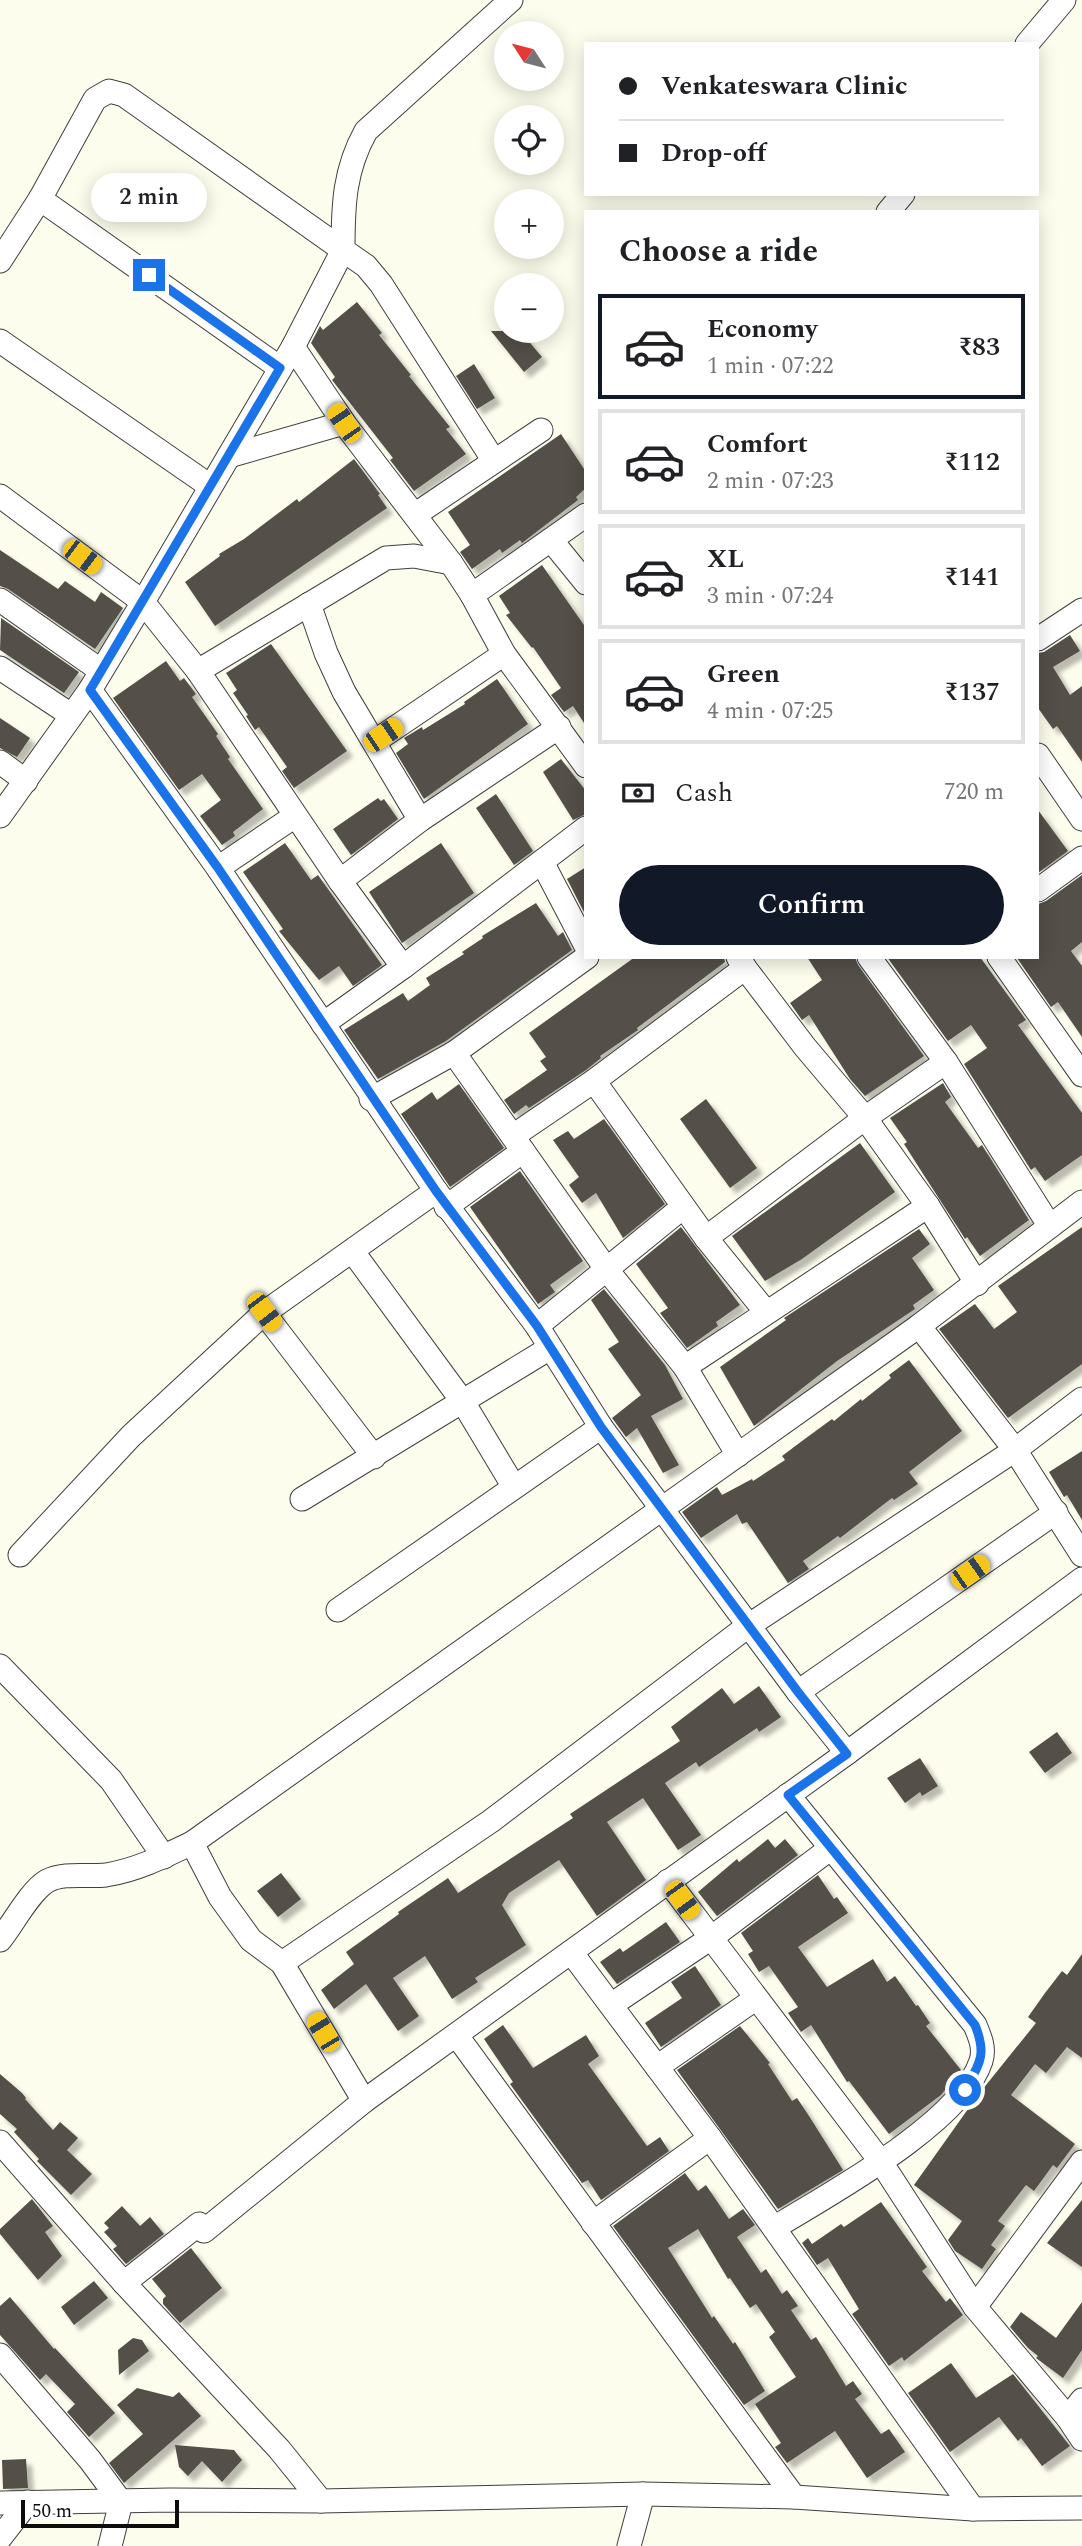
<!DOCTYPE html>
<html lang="en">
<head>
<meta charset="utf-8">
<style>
	body { margin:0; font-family:Spectral,serif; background:#f2f2f2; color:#202124; height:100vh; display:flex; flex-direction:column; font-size:26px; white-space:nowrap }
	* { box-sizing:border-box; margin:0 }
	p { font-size:23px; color:#757577 }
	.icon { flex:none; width:38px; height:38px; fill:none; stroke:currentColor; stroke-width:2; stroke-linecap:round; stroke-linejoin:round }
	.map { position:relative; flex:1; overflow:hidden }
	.details { position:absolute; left:584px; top:210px; width:455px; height:749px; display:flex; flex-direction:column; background:#fff; border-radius:0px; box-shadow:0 4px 18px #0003 }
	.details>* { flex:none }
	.hud { position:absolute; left:584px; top:42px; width:455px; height:154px; border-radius:0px; box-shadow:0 4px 18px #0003; display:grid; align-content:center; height:154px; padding:0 35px; background:#fff }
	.needle { width:46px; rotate:306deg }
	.controls { position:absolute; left:494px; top:21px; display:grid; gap:14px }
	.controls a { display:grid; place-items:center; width:70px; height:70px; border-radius:50%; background:#fff; box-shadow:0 4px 18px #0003; font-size:35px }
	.scale { position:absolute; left:21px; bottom:18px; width:158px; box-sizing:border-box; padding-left:7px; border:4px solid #0c0c0c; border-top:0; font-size:19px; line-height:24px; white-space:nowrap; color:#0c0c0c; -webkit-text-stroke:5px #fff; paint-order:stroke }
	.end { position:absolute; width:32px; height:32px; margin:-16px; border:9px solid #1a73e8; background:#fff; box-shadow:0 0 0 4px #fff }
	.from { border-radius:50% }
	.bubble { position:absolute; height:49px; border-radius:24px; background:#fff; box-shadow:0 4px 18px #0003; font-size:23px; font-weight:600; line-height:49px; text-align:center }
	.car { position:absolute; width:21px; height:42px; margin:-21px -10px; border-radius:9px; box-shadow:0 0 5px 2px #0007; background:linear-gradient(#f5c518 24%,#345 0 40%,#f5c518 0 76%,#345 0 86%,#f5c518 0) }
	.hud b { display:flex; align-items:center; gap:24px; height:66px; font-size:26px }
	.hud b+b { border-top:2px solid #e0e0e0 }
	.hud i { width:18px; height:18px; background:#202124 }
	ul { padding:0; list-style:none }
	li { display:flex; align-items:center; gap:21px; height:105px; margin:0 14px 10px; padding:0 21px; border:4px solid #e0e0e0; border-radius:0px }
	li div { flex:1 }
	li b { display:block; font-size:26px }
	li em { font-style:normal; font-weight:600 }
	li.current { border-color:#111827 }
	li>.icon { width:63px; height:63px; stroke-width:1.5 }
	h2 { padding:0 35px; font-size:32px; line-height:84px }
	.pay { display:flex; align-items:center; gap:18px; height:77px; padding:0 35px; font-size:26px }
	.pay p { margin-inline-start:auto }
	.primary-button { display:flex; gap:14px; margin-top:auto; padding:14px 35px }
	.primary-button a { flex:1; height:80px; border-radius:42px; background:#111827; color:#fff; font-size:28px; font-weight:600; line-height:80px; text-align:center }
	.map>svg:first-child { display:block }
	.building { fill:#54504a; filter:url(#shadow) }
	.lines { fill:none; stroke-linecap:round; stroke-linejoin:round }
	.street-casing { stroke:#3f3f3f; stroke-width:25 }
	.street { stroke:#fff; stroke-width:23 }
	.route { stroke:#1a73e8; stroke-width:9 }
</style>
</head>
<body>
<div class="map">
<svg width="1082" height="2546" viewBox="0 0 1082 2546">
	<defs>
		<filter id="shadow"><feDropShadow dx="6" dy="6" stdDeviation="2" flood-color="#0004"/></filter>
	</defs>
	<rect width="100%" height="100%" fill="#fdfded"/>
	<g class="building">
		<polygon points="357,302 382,333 379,335 411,375 409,376 450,427 446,429 466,454 414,491 390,460 393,458 332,380 335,377 311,343 319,328 320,326 323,330"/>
		<polygon points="491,331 520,331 542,357 524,372"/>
		<polygon points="474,364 495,398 477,409 456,376"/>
		<polygon points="561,434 586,472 586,488 576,497 578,500 522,543 520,540 502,553 500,549 472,569 460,552 470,545 448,512"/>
		<polygon points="354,459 380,494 378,495 387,508 215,626 185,582 220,556 219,554 244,539 297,499 299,502"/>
		<polygon points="0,550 58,589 65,581 95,602 101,592 123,608 95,649 8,589 0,586"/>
		<polygon points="542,565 586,628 586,726 573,706 564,712 551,695 561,688 533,647 532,648 506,615 510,613 499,596"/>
		<polygon points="1,618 79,672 64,693 0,650"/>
		<polygon points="1070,635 1080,651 1053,667 1070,695 1082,686 1082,762 1057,726 1053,729 1038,708 1038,653 1044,652"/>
		<polygon points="271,644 347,751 294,788 282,771 287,767 259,727 255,730 246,716 248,715 233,693 237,690 226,673"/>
		<polygon points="166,661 180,681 184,678 196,694 192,697 218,734 216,736 230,757 228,759 263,809 233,832 235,836 222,845 200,816 221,800 202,774 179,790 113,698"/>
		<polygon points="497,679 528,724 424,799 396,753 408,744 404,738 422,727 423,730 465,704 464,702"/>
		<polygon points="0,718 30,738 17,757 0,748"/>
		<polygon points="561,759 586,791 586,814 573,820 543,772"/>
		<polygon points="496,794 533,851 514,865 476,808"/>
		<polygon points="378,798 381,801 384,799 398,819 351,855 333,829"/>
		<polygon points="1038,810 1068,851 1038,873"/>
		<polygon points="285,843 311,880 318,875 382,965 353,986 339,966 319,980 279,931 283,929 243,872"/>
		<polygon points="441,843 474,893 402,943 369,892"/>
		<polygon points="586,867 586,916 567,879"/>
		<polygon points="1082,875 1082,942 1071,951 1082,966 1082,1037 1058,1002 1051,1007 1017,958 1038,957 1038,904 1046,901"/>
		<polygon points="536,903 558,936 563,932 572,950 446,1041 378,1079 344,1030 403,993 408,1001 430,985 426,978 464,954 462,952 483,938 482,936"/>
		<polygon points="635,957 724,957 725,962 637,1028 638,1030 600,1056 601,1058 586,1070 529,1108 526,1105 514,1114 504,1100 547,1070 540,1061 546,1057 529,1033"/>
		<polygon points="807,957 855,957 858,965 924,1056 865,1096 850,1079 809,1015 802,1020 790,1003 822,980"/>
		<polygon points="887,957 980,957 1026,1020 1018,1025 1082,1113 1082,1155 1045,1181 1035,1167 1031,1170 964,1064 987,1048 971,1025 948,1041"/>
		<polygon points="943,1083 951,1097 945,1102 978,1148 982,1145 1029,1220 980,1256 967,1237 965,1239 962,1234 927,1180 904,1144 907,1142 890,1118"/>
		<polygon points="459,1084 504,1148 450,1187 401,1114 432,1092 437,1100"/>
		<polygon points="706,1099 757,1168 730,1188 680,1119"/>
		<polygon points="604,1119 665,1204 623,1238 596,1193 582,1203 569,1185 579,1177 553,1140 568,1131 574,1139"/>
		<polygon points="860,1143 895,1192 802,1259 765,1281 732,1236"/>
		<polygon points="520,1171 583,1261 550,1285 555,1292 538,1304 470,1207"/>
		<polygon points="681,1227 740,1305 716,1322 718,1326 687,1348 660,1313 668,1308 636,1264"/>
		<polygon points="1082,1227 1082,1364 1008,1418 939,1329 975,1304 994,1329 1017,1312 998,1286"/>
		<polygon points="919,1229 930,1244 912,1258 934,1290 913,1305 915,1309 837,1361 754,1426 720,1367 786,1320 784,1318"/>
		<polygon points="604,1289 665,1365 683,1399 651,1416 679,1465 663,1473 637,1428 626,1437 612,1418 641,1395 608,1349 619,1342 591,1300"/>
		<polygon points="909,1360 962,1431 909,1472 918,1484 894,1500 892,1498 840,1538 838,1536 803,1561 809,1569 788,1583 747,1522 742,1524 737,1514 701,1538 682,1512 717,1487 722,1495 752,1479 753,1481 785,1460 782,1456 802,1441 832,1419 834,1421 861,1399 862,1401 891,1378 889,1375"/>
		<polygon points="1082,1451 1082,1520 1067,1495 1064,1497 1049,1472"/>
		<polygon points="759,1686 781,1717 759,1732 757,1728 699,1767 696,1762 665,1783 701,1835 678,1850 643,1798 607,1822 646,1880 597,1916 559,1860 509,1893 502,1905 526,1945 475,1978 478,1982 452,1999 425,1956 393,1978 419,2016 398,2031 366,1984 334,2009 321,1990 354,1964 346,1952 399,1914 398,1912 448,1878 458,1893 573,1818 570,1814 680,1741 671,1727 722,1688 734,1704"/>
		<polygon points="1057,1732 1072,1753 1045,1773 1029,1752"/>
		<polygon points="920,1758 938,1786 922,1796 920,1792 905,1803 887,1778"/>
		<polygon points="768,1839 775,1848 785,1839 798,1855 717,1916 698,1892 737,1859 739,1862"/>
		<polygon points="281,1873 301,1899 278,1917 257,1891"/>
		<polygon points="818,1875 834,1899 837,1897 848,1913 798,1947 827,1987 873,1959 887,1982 895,1976 916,2006 918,2005 930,2023 926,2026 961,2070 941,2095 889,2134 849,2081 847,2082 811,2025 801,2032 788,2013 798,2007 769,1966 759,1972 748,1954 753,1951 741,1933"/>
		<polygon points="666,1922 680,1942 617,1984 600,1962 620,1948 623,1952"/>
		<polygon points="1082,1954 1082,2058 1067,2047 1046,2073 1035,2064 1011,2095 1075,2144 1057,2168 1053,2165 1034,2191 1026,2185 998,2221 1005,2226 991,2245 996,2249 982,2269 955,2251 948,2240 962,2221 914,2185 978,2095 1036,2023 1028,2017 1045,1993 1062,1971 1067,1975"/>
		<polygon points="695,1966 721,2005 661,2047 645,2023 682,1998 671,1982"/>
		<polygon points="503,2025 533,2068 586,2035 599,2056 588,2064 647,2146 660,2137 669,2151 601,2200 588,2180 582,2183 510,2084 513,2082 484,2039"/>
		<polygon points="740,2026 770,2063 768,2064 792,2101 797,2098 809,2116 843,2170 778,2209 677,2070"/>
		<polygon points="0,2074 22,2093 26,2098 25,2099 53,2130 60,2122 78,2138 67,2150 92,2174 71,2195 37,2161 39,2159 14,2132 17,2129 0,2114"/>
		<polygon points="685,2173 698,2191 706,2185 729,2219 743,2209 755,2225 737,2237 761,2273 766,2269 782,2294 787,2290 798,2306 791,2310 811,2340 816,2337 846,2386 853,2381 862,2394 855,2399 881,2434 889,2429 905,2452 867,2478 835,2431 787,2463 775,2447 781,2443 755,2404 796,2377 769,2337 775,2332 756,2304 750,2308 730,2278 728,2279 698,2229 668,2248 712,2318 714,2316 733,2344 735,2342 765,2391 744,2405 613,2226"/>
		<polygon points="32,2199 53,2226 45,2232 62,2256 38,2280 0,2234 0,2229"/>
		<polygon points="1082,2200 1082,2267 1047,2243"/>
		<polygon points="881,2202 927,2267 922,2271 946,2302 950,2298 963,2315 904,2361 902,2357 889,2366 852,2314 859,2309 828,2258 817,2265 802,2243 808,2238 812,2244 841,2224 844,2227"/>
		<polygon points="122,2206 140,2226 150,2217 164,2234 126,2264 113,2249 117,2246 104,2232 109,2228 104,2223"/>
		<polygon points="191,2248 222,2288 180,2323 163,2304 163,2299 166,2296 152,2279"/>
		<polygon points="94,2281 108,2298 74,2325 61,2307"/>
		<polygon points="10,2297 54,2349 55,2348 115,2413 89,2437 67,2412 75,2404 46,2374 40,2380 0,2335 0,2306"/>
		<polygon points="1082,2302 1082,2350 1063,2378 1036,2358 1038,2356 1028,2348 1010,2327 1021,2312 1056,2338"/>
		<polygon points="133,2338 142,2340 149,2351 119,2375 118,2350"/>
		<polygon points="951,2363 976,2398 1013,2374 1070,2446 1042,2466 1021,2438 1018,2441 999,2417 950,2452 908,2393"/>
		<polygon points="137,2388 173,2397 179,2392 201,2416 124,2483 109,2463 143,2434 117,2405"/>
		<polygon points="175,2445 234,2450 242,2460 222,2482 202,2461 188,2476 179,2467"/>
		<polygon points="26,2459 28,2488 3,2489 2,2460"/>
	</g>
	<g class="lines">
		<g class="street-casing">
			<g id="street">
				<polyline points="1027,44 1064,0"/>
				<polyline points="40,199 280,368"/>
				<polyline points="888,212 903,194"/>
				<polyline points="0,261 40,199 95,99 109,91 124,95 343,250 293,347 143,602 90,690 0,816"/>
				<polyline points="0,341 210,486"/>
				<polyline points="293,347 344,423 451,563 472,595 504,654 586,766"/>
				<polyline points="229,456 344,423"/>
				<path d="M 494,461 L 381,284 L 366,266 L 343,250 C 343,206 344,170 366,131 L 511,0"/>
				<polyline points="0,496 143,602 198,671 340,881 403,967"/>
				<polyline points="416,514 541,430"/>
				<polyline points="551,540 586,583"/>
				<polyline points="472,595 586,515"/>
				<polyline points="0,600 100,670"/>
				<polyline points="309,604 326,653 344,692 420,820"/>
				<polyline points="1038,639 1082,610"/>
				<polyline points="0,668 71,715"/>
				<polyline points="198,671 386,558 414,556 451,563"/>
				<polyline points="90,690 218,868 436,1191 537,1326 601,1427 798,1692 847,1753"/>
				<polyline points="374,742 504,654"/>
				<polyline points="1038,755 1082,819"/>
				<polyline points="0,762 26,781"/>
				<polyline points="542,862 586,946"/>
				<polyline points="218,868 295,816"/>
				<polyline points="340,881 420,820 559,727"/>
				<polyline points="1038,890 1082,858"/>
				<polyline points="869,957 946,1062 1049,1225"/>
				<polyline points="999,957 1082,1075"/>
				<polyline points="745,968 805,1047 865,1118 928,1206 977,1284"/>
				<polyline points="323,1024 403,967 586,828"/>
				<polyline points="454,1053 607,1270 685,1367 738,1455"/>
				<polyline points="594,1081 706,1238 766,1312"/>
				<polyline points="371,1099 454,1053 587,957"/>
				<polyline points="513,1136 594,1081 745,968 738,957"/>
				<polyline points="446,1207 523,1151"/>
				<polyline points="706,1238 865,1118 946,1062"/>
				<polyline points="353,1252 463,1402 514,1487"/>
				<polyline points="264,1313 374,1457"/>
				<polyline points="537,1326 683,1207"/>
				<polyline points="919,1326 1015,1450 1082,1555"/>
				<polyline points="685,1367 928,1206"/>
				<polyline points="302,1499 550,1348"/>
				<polyline points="20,1555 131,1436 264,1313 436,1191"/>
				<polyline points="338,1610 601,1427"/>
				<polyline points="0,1666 111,1780 164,1857"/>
				<polyline points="798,1692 1056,1512"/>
				<polyline points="192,1843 220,1897 251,1940 282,1963 364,2101 847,1753 1082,1579"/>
				<polyline points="668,1881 881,2162 975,2307 1068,2418 1082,2439"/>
				<path d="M 0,1940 C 13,1924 30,1891 47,1881 C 64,1872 88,1877 106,1875 C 137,1870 165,1856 192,1843 L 919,1326 L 1082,1202"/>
				<polyline points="571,1952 710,2138 973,2509"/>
				<polyline points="282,1963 491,1821 748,1626 1015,1450 1082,1399"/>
				<polyline points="611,2005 711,1938 831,1848"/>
				<polyline points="457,2036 794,2497"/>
				<polyline points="657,2067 755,1999"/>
				<polyline points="0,2142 124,2283 279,2449 321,2501"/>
				<polyline points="593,2223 710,2138"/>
				<path d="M 774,2228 C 829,2194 961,2123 981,2061 C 985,2048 980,2037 975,2025 L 788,1795"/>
				<polyline points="204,2231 364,2101"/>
				<polyline points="124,2283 199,2224"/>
				<polyline points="975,2307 1082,2162"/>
				<polyline points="0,2355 90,2460 121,2502 110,2546"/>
				<polyline points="1068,2418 1082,2400"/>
				<polyline points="0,2503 170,2500 321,2501 643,2494 794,2497 973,2509 1082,2508"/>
				<polyline points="0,2538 28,2502"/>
				<polyline points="629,2546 643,2494"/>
			</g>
		</g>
		<use href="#street" class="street"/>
	</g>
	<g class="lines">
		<path class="route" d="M 149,275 L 280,368 L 90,690 L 218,868 L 436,1191 L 537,1326 L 601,1427 L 798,1692 L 847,1754 L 788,1795 L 975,2025 C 987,2055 980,2063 965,2090"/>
	</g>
</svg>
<div class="controls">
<a><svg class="needle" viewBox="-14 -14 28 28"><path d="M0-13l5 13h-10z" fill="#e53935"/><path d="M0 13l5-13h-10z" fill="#757577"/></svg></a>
<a><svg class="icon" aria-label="locate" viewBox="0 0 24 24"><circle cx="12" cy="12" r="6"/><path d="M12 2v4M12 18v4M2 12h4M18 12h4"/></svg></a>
<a>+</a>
<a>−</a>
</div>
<div class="scale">50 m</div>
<i class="end from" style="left:965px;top:2090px"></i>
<i class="end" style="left:149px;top:275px"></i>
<div class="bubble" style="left:91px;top:173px;width:116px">2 min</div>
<i class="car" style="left:344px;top:423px;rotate:326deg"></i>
<i class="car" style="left:82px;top:557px;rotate:127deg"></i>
<i class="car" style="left:383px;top:735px;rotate:56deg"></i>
<i class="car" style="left:264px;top:1312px;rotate:143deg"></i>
<i class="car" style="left:970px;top:1572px;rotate:55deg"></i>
<i class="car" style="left:682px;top:1900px;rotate:144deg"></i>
<i class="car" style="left:323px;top:2032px;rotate:329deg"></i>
<div class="hud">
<b><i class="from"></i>Venkateswara Clinic</b>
<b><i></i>Drop-off</b>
</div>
<section class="details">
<h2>Choose a ride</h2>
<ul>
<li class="current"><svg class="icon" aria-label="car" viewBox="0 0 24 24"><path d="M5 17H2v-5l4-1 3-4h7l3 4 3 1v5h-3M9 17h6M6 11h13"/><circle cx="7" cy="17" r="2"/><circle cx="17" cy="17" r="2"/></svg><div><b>Economy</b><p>1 min · 07:22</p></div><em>₹83</em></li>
<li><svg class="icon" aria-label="car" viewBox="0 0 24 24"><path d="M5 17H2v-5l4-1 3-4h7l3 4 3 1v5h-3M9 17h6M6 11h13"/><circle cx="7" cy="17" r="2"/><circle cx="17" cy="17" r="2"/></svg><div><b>Comfort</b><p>2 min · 07:23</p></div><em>₹112</em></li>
<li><svg class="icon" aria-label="car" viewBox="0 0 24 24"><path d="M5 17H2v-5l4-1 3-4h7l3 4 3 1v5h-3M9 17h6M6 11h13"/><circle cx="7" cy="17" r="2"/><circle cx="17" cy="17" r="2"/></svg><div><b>XL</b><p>3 min · 07:24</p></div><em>₹141</em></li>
<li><svg class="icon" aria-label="car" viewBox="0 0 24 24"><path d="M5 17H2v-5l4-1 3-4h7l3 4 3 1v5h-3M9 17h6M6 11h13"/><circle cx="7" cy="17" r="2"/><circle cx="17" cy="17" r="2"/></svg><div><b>Green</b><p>4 min · 07:25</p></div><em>₹137</em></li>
</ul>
<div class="pay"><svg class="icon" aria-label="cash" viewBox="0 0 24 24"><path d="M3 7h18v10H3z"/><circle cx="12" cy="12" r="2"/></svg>Cash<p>720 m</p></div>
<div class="primary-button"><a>Confirm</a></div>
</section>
</div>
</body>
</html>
